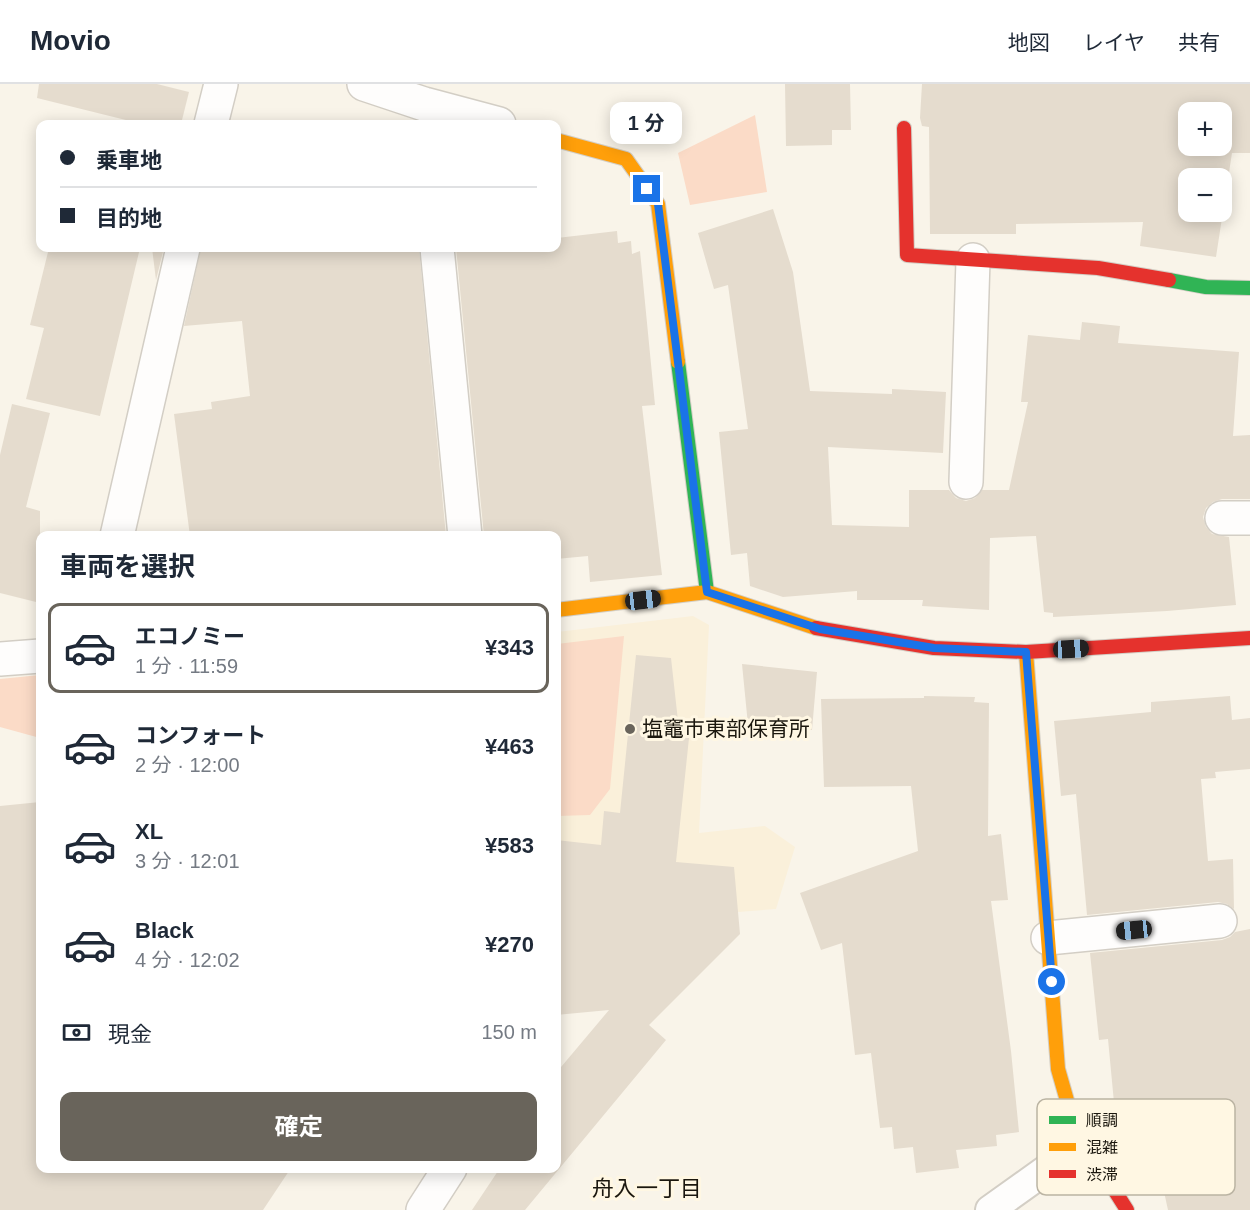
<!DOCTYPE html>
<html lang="ja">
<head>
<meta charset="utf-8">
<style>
	body { margin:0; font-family:Helvetica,"Noto Sans JP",sans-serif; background:#f6f6f7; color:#1f2937; height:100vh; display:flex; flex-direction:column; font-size:22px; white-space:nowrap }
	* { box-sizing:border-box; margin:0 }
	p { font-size:20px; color:#747a83 }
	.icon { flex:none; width:33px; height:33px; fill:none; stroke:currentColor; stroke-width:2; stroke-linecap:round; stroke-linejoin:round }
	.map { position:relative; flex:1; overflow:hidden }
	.sheet { position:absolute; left:36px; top:447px; width:525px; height:642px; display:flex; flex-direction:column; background:#fff; border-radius:12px; box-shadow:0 3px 15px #0003 }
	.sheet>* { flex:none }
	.hud { position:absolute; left:36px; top:36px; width:525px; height:132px; border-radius:12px; box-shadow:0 3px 15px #0003; display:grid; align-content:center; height:132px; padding:0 24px; background:#fff }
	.buttons { position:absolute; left:1178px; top:18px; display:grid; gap:12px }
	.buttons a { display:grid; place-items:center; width:54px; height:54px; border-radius:12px; background:#fff; box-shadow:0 3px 15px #0003; font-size:30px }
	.end { position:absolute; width:27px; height:27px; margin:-14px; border:8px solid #1a73e8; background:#fff; box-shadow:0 0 0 3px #fff }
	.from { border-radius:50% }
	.bubble { position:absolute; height:42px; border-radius:12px; background:#fff; box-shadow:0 3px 15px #0003; font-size:20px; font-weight:700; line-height:42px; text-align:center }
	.car { position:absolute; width:18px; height:36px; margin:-18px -9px; border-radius:8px; box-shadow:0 0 4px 2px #0007; background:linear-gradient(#222 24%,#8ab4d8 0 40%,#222 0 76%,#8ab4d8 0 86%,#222 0) }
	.hud b { display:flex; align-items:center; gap:21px; height:57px; font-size:22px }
	.hud b+b { border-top:2px solid #e0e1e3 }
	.hud i { width:15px; height:15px; background:#1f2937 }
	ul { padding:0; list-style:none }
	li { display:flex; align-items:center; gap:18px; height:90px; margin:0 12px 9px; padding:0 12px; border:3px solid transparent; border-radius:12px }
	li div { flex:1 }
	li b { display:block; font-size:22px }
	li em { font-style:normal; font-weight:700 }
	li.on { border-color:#69645b }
	li>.icon { width:54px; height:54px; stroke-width:1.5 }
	h2 { padding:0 24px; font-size:27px; line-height:72px }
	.pay { display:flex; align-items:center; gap:15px; height:66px; padding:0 24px; font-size:22px }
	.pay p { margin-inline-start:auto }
	.cta { display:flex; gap:12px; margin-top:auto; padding:12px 24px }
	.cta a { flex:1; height:69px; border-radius:12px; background:#69645b; color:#fff; font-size:24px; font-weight:700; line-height:69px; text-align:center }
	header { display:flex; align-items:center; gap:36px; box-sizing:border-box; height:84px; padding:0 30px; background:#fff; border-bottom:2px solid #e0e1e3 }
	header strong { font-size:28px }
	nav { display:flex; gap:33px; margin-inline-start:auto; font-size:21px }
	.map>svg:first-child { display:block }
	.built { fill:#faf0da }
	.green { fill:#fbdbc7 }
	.building { fill:#e5dcce; fill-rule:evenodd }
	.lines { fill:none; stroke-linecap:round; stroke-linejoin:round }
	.lane-casing { stroke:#d3cec5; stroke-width:32 }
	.street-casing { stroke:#d3cec5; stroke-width:36 }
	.fast-casing { stroke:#d3cec5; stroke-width:16 }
	.slow-casing { stroke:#d3cec5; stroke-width:16 }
	.jam-casing { stroke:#d3cec5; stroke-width:16 }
	.lane { stroke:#fefdfc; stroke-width:28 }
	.street { stroke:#fefdfc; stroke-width:33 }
	.fast { stroke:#30b455; stroke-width:14 }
	.slow { stroke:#ff9f0a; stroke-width:14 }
	.jam { stroke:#e5322d; stroke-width:14 }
	.route { stroke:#1a73e8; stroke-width:8 }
	.poi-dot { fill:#69645b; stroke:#fff7e3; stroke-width:2 }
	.labels { text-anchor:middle; stroke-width:6; stroke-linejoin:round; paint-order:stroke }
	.poi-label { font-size:21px; fill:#1b170e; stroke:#fff7e3; text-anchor:start }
	.neighbourhood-label { font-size:22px; fill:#1b170e; stroke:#fff7e3 }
	.key { fill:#fff7e3; stroke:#bbb4a3; stroke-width:1.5 }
	.key-label { font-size:16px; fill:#1b170e }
</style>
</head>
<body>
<header>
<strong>Movio</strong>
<nav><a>地図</a><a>レイヤ</a><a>共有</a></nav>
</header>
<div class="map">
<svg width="1250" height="1126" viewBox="0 0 1250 1126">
	<rect width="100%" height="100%" fill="#f9f4e9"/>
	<polygon class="built" points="693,532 709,541 699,749 765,742 795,763 776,825 557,842 557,548"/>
	<g class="green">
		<polygon points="755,31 767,108 690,121 678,69"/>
		<polygon points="624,552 610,705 590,731 557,732 557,560"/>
		<polygon points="40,591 40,654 0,643 0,595"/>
	</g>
	<g class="building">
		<polygon points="39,0 157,0 189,8 181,40 142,40 37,14"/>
		<polygon points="785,0 850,0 851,46 832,46 832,61 786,62"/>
		<path d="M 922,0 L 1250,0 L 1250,69 L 1232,69 L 1216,173 L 1140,162 L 1143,138 L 1016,140 L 1016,150 L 930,150 L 929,43 L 922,42 L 920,34 ZM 1188,28 L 1221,28 L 1221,62 L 1188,62 ZM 1188,94 L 1221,94 L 1221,128 L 1188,128 Z"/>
		<polygon points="773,125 793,188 810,307 892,310 892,305 946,308 943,369 828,363 832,441 909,443 909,406 949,406 956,414 966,417 975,414 982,406 1009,406 1028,318 1021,318 1028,251 1080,256 1082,238 1120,242 1118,259 1239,268 1233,352 1250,351 1250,415 1222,415 1213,418 1206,424 1203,433 1206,443 1212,450 1229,453 1236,521 1167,527 1053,533 1053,529 1044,528 1036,452 990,454 989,526 922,522 923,516 857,516 857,507 783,513 750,502 747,469 731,471 719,348 748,345 728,201 714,205 698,149"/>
		<polygon points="617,147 618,159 631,157 632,170 640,167 655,321 642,322 662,491 590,498 588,472 556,475 556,452 484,452 456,164 558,164 557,154"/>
		<polygon points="49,164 140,164 100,332 26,315 44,244 30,241"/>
		<polygon points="152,164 164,164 156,196"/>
		<polygon points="201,164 419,164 446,452 190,452 174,330 212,325 211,318 250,312 242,237 184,242"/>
		<polygon points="12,320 50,329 26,423 40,427 40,519 0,509 0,371"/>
		<polygon points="636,571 671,574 678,637 691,635 676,778 734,783 740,850 649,941 666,956 525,1126 472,1126 500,1084 556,1084 556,989 609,926 556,931 556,756 601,761 604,727 620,729"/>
		<polygon points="742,580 817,588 812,646 748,641"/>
		<polygon points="924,612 975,613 974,618 989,619 988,752 1001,750 1008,816 991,817 1011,967 1019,1048 996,1051 997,1062 956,1066 959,1084 916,1089 913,1063 894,1065 892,1043 880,1044 871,969 855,971 842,859 821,866 800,809 918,767 911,702 824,703 821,615 924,614"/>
		<polygon points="1230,612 1232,636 1250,634 1250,685 1215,688 1216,694 1201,695 1208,777 1233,775 1234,825 1227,820 1218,818 1087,831 1076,710 1061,712 1054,637 1151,628 1151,618"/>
		<polygon points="40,718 40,1084 291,1084 263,1126 0,1126 0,722"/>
		<polygon points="1250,845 1250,1126 1168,1126 1156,1071 1144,1072 1142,1058 1118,1061 1108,955 1099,956 1090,869 1222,856 1230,853 1235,848"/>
	</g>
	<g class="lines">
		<g class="lane-casing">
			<polyline id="lane" points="990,1126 1085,1058"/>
		</g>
		<g class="street-casing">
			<g id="street">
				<polyline points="364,0 424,20 499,40"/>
				<polyline points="211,40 221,0"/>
				<polyline points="437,164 465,452"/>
				<polyline points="966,398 973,176"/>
				<polyline points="1222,434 1250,434"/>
				<polyline points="117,452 183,164"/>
				<polyline points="0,575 40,572"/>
				<polyline points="1048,854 1220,837"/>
				<polyline points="423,1126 450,1084"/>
			</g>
		</g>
		<g class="fast-casing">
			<g id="fast">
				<polyline points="1169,196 1206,203 1250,204"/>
				<polyline points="678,278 707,508"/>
			</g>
		</g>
		<g class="slow-casing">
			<g id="slow">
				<polyline points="556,56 626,75 658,120 678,278"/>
				<polyline points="556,526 707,508 816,544"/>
				<polyline points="1026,568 1058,985 1074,1041 1077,1047"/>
			</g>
		</g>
		<g class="jam-casing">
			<g id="jam">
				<polyline points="904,44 907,171 1098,184 1169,196"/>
				<polyline points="816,544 934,564 1026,568 1250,554"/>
				<polyline points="1077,1047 1127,1126"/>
			</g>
		</g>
		<use href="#lane" class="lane"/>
		<use href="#street" class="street"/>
		<use href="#fast" class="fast"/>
		<use href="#slow" class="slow"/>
		<use href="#jam" class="jam"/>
	</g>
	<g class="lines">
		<polyline class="route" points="647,105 658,120 707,508 820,545 934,564 1026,568 1052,898"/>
	</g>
	<circle class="poi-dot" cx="630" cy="645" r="6"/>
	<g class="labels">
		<g class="poi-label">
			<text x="642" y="652">塩竈市東部保育所</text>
		</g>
		<g class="neighbourhood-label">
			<text x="647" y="1112">舟入一丁目</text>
		</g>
	</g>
	<rect x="1037" y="1015" width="198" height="96" rx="9" class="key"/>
	<rect x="1049" y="1032" width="27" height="8" fill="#30b455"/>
	<rect x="1049" y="1059" width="27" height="8" fill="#ff9f0a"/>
	<rect x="1049" y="1086" width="27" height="8" fill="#e5322d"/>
	<g class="key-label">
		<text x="1086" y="1042">順調</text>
		<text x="1086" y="1069">混雑</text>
		<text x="1086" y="1096">渋滞</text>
	</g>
</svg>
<div class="buttons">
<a>+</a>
<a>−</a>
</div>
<i class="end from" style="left:1052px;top:898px"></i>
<i class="end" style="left:647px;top:105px"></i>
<div class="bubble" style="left:610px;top:18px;width:72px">1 分</div>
<i class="car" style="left:643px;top:516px;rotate:83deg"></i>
<i class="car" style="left:1071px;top:565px;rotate:87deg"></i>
<i class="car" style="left:1134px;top:846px;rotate:264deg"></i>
<div class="hud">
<b><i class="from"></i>乗車地</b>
<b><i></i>目的地</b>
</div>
<section class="sheet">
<h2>車両を選択</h2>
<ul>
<li class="on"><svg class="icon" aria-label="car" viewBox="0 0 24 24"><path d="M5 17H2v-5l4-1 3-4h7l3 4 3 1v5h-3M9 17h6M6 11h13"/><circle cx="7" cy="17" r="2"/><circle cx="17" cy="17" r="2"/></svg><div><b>エコノミー</b><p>1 分 · 11:59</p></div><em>¥343</em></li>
<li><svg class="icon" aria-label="car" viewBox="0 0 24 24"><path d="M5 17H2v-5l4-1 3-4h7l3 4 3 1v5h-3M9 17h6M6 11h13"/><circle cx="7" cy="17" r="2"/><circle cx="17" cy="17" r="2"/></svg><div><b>コンフォート</b><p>2 分 · 12:00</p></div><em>¥463</em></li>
<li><svg class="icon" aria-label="car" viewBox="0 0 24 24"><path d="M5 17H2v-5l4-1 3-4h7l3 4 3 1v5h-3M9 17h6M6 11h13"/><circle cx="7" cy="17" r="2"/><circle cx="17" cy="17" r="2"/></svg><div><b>XL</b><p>3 分 · 12:01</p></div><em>¥583</em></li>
<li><svg class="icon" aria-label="car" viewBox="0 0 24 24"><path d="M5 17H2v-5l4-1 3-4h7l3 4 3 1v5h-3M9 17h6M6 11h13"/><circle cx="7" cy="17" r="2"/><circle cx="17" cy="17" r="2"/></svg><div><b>Black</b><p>4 分 · 12:02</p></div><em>¥270</em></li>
</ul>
<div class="pay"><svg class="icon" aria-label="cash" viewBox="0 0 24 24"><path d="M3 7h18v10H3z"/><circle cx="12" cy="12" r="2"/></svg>現金<p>150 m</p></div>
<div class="cta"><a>確定</a></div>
</section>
</div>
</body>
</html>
